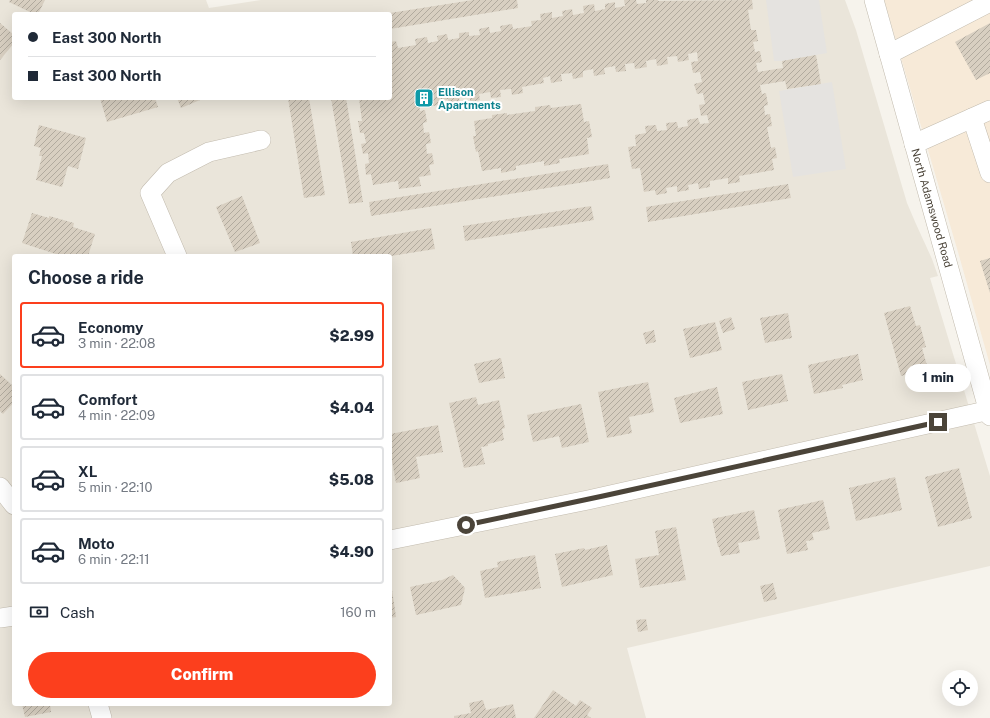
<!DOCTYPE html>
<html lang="en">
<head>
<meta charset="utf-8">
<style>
	body { margin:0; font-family:"Public Sans",sans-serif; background:#f6f6f7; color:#1f2937; height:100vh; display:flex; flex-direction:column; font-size:15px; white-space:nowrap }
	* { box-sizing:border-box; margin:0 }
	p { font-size:13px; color:#747a83 }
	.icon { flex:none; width:22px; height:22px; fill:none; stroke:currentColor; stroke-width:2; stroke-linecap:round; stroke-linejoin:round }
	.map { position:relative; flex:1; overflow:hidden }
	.drawer { position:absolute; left:12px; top:254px; width:380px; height:452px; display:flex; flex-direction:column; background:#fff; border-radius:4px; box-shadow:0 4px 16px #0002 }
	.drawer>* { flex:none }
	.top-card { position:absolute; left:12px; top:12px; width:380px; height:88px; border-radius:4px; box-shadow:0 4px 16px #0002; display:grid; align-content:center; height:88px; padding:0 16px; background:#fff }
	.buttons { position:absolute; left:942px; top:670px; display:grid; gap:8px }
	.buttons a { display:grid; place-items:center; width:36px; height:36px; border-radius:50%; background:#fff; box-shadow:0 4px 16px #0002; font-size:20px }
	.end { position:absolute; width:18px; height:18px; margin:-9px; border:5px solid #4b4439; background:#fff; box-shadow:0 0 0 2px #fff }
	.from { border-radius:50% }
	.bubble { position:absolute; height:28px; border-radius:14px; background:#fff; box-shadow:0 4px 16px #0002; font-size:13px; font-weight:800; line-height:28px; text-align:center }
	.top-card b { display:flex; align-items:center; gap:14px; height:38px; font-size:15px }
	.top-card b+b { border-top:1px solid #e0e1e3 }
	.top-card i { width:10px; height:10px; background:#1f2937 }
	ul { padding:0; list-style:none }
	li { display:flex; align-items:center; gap:12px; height:66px; margin:0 8px 6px; padding:0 8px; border:2px solid #e0e1e3; border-radius:4px }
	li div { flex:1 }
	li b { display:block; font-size:15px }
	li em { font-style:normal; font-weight:800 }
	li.selected { border-color:#fc3f1d }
	li>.icon { width:36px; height:36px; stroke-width:1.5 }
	h2 { padding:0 16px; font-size:18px; line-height:48px }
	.pay { display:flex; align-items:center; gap:10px; height:44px; padding:0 16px; font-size:15px }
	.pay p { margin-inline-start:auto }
	.cta { display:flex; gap:8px; margin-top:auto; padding:8px 16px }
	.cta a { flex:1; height:46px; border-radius:24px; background:#fc3f1d; color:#fff; font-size:16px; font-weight:800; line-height:46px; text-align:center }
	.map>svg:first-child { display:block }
	.residential { fill:#eae5da; fill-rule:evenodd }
	.commercial { fill:#f7ead8 }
	.parking { fill:#e5e3e0 }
	.building { fill:url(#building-hatch) }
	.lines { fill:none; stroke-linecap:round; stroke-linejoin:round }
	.minor-casing { stroke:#c2bbae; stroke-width:20 }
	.minor { stroke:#fff; stroke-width:19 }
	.route { stroke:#4b4439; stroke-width:5 }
	.labels { text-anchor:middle; stroke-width:4; stroke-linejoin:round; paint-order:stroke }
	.culture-label { font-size:11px; font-weight:bold; fill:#0d838f; stroke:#fff; text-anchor:start }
	.street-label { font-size:11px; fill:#4b4439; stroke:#fff }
</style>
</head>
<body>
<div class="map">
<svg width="990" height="718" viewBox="0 0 990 718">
	<defs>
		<pattern id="building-hatch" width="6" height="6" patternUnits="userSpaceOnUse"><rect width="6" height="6" fill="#d8cfc1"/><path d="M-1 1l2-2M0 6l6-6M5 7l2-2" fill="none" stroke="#b1aa9e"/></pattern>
	</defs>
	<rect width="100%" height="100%" fill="#f6f3ec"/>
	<path class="residential" d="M 0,0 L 206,0 L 209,8 L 261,0 L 845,0 L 856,30 L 907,203 L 916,224 L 932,259 L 938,276 L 930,278 L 990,476 L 990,566 L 627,648 L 646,718 L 0,718 ZM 14,14 L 390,14 L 390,98 L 14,98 ZM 14,256 L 390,256 L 390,704 L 14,704 Z"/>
	<polygon class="commercial" points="884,0 990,0 990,365 958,252"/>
	<g class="parking">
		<polygon points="766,0 819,0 827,53 782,61 774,61"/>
		<polygon points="832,82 846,169 793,177 779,91"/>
	</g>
	<g class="building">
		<polygon points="10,0 45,0 38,14 34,14 9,2"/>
		<polygon points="473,0 517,0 518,8 390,29 390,13"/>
		<polygon points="624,0 636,0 637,4 646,3 646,0 658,0 658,1 752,0 753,9 748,10 751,30 756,30 758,41 753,42 755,52 760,51 762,62 756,63 758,72 783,68 782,61 816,55 821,84 787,89 785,81 760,85 762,94 766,93 768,105 764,106 765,115 770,114 772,126 767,127 771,148 775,147 777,158 772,159 774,170 739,176 740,182 728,184 728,178 710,181 710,187 699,189 698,183 688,185 689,190 677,192 677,186 666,188 667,193 656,195 655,190 644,192 640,168 632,169 628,147 636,146 635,135 646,133 645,126 656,125 657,131 667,130 666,123 677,122 678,128 688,126 687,120 698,118 700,124 709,123 707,115 701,116 699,105 705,104 703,93 697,94 694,84 702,82 700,72 693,73 691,62 698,61 697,52 688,54 689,60 678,62 677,56 667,57 668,64 657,66 656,59 646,61 647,67 635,69 634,63 625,64 626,71 616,72 615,66 604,68 605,74 594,76 593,69 583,71 583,77 573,79 572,73 561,74 562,81 551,83 550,76 543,78 544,83 522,87 523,93 512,95 511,89 500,90 501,97 491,98 490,92 479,94 480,100 470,102 470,96 459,97 460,104 449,105 448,99 438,101 439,105 427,107 426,102 419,104 420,111 425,110 427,122 423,123 424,133 429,132 431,143 426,144 427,154 432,153 434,164 429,165 431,175 419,177 421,186 399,189 398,181 373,185 371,174 366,175 365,164 369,163 368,153 363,154 361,144 366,143 364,133 360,133 358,121 362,121 359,98 390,98 390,42 396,41 398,48 416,45 415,39 427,37 428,43 438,41 437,36 447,34 448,40 459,38 459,33 469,32 469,36 480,35 479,29 489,27 490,33 501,31 500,26 512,24 513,29 532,26 531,21 541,20 540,14 552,12 552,18 563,16 562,11 572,9 573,15 584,13 583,6 594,4 595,11 605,9 605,4 615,2 615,8 625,6"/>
		<polygon points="0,23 14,35 14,43 0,60"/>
		<polygon points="990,23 990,73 976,80 955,42"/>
		<polygon points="100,98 155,98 158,107 107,122"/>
		<polygon points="177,98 199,98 200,100 181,108"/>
		<polygon points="288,98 309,98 325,195 304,198"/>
		<polygon points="331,98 346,98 363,202 349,204"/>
		<polygon points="581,104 584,122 589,121 592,137 587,138 589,154 559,159 560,163 544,166 544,161 516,166 516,170 501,173 501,168 482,171 478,151 476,152 473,136 476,136 474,121 492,118 492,115 507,113 507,115 535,111 535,107 550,105 551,108"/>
		<polygon points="39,125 86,138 78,169 68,166 62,187 36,180 42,156 39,156 41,148 34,146"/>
		<polygon points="608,164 610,178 371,216 369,202"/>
		<polygon points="788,184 791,198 648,222 646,207"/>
		<polygon points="242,196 260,243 235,252 216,207"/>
		<polygon points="591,206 594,220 465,241 463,226"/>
		<polygon points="32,213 49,218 49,216 74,223 73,227 95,234 88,256 62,256 22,243"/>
		<polygon points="431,228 435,249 391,256 353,256 351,242"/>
		<polygon points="990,258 990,293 980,261"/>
		<polygon points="910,306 916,326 920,325 926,347 922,348 928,369 901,376 884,313"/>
		<polygon points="788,313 792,338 765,343 760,318"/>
		<polygon points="731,317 735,329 723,333 719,321"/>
		<polygon points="715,322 722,350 690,358 683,329"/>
		<polygon points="654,330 656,342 646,344 643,333"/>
		<polygon points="858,354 863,380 842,385 843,388 814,394 808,365"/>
		<polygon points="501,358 505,378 479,383 474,364"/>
		<polygon points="0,374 14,387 14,402 3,414 0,411"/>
		<polygon points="782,374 788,401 748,410 742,382"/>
		<polygon points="648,382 654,412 629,417 632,433 607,438 598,392"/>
		<polygon points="717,387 723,414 680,423 674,398"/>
		<polygon points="476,397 478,405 499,400 505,428 502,429 504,440 488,444 488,446 481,447 485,464 464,468 449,403"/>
		<polygon points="581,404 589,442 562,448 559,436 533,442 527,415"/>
		<polygon points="438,425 443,452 416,457 420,478 396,483 392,461 390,461 390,434"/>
		<polygon points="959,468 972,518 938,527 925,477"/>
		<polygon points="895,477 902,510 856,521 849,488"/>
		<polygon points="823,500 830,529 812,533 814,540 806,541 808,550 787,554 778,510"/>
		<polygon points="754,510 760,539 738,543 740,553 721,556 719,547 718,547 712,519"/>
		<polygon points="676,527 686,580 640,588 635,559 659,555 655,531"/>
		<polygon points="607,545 613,575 562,587 555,554 584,548 585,550"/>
		<polygon points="535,555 541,588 485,598 480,571 498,567 497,562"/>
		<polygon points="453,575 465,588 461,605 416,615 410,587 442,580"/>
		<polygon points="773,583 777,599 764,602 760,586"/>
		<polygon points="390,590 392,590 396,617 390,618"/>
		<polygon points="646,619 648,630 638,632 636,620"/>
		<polygon points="553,690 576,706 580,700 592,708 587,715 591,718 534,718"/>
		<polygon points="483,700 486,710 513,704 516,718 454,718 454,716 471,713 469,703"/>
		<polygon points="22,704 50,704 51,712 25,717"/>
	</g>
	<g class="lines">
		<g class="minor-casing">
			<g id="minor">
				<polyline points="874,0 990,416"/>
				<polyline points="889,54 990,2"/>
				<polyline points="972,118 990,173"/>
				<polyline points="914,144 990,110"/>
				<polyline points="177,256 150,193 168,173 209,152 261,140"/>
				<polyline points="0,487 14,505"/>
				<polyline points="390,540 588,500 990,410"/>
				<polyline points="0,618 14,616"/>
				<polyline points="98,704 102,718"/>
			</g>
		</g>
		<use href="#minor" class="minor"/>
	</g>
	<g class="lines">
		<polyline class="route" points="466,525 603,496 938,422"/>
	</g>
	<defs>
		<g id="building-square" transform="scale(1)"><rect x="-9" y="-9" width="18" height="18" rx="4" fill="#0f9aa8" stroke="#fff"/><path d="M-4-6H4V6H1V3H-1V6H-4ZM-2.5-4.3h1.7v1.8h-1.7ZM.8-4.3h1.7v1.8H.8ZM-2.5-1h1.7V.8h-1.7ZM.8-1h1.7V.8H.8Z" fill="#fff"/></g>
	</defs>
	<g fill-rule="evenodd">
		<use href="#building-square" x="424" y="98"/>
	</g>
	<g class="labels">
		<g class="culture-label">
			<text x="438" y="96">Ellison<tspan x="438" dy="13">Apartments</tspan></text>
		</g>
		<g class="street-label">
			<text transform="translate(932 208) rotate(74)" y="4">North Adamswood Road</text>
		</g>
	</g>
</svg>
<div class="buttons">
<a><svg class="icon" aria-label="locate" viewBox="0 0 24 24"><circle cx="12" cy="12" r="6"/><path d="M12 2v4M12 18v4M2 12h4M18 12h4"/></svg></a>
</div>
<i class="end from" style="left:466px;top:525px"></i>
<i class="end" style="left:938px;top:422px"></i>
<div class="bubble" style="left:905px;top:364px;width:66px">1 min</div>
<div class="top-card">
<b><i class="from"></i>East 300 North</b>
<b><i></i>East 300 North</b>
</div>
<section class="drawer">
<h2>Choose a ride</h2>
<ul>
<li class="selected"><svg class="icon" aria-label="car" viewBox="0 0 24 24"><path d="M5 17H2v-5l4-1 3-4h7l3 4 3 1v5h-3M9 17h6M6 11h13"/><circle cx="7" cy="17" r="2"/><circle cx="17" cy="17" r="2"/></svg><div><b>Economy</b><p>3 min · 22:08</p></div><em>$2.99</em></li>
<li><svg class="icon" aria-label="car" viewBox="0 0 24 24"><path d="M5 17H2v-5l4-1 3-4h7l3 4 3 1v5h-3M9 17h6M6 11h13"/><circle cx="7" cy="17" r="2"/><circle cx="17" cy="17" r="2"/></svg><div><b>Comfort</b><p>4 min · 22:09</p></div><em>$4.04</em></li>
<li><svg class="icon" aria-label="car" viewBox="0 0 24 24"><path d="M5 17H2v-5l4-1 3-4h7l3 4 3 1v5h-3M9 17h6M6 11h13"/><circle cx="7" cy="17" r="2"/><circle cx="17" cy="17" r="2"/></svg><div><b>XL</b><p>5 min · 22:10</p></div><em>$5.08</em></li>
<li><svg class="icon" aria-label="car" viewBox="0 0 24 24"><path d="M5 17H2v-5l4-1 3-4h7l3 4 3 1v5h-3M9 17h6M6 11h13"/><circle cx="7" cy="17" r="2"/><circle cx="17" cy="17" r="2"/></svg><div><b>Moto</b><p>6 min · 22:11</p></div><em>$4.90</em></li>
</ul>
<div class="pay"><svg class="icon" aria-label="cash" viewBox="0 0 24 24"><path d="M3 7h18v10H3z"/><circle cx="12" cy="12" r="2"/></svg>Cash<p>160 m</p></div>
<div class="cta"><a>Confirm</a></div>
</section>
</div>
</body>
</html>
